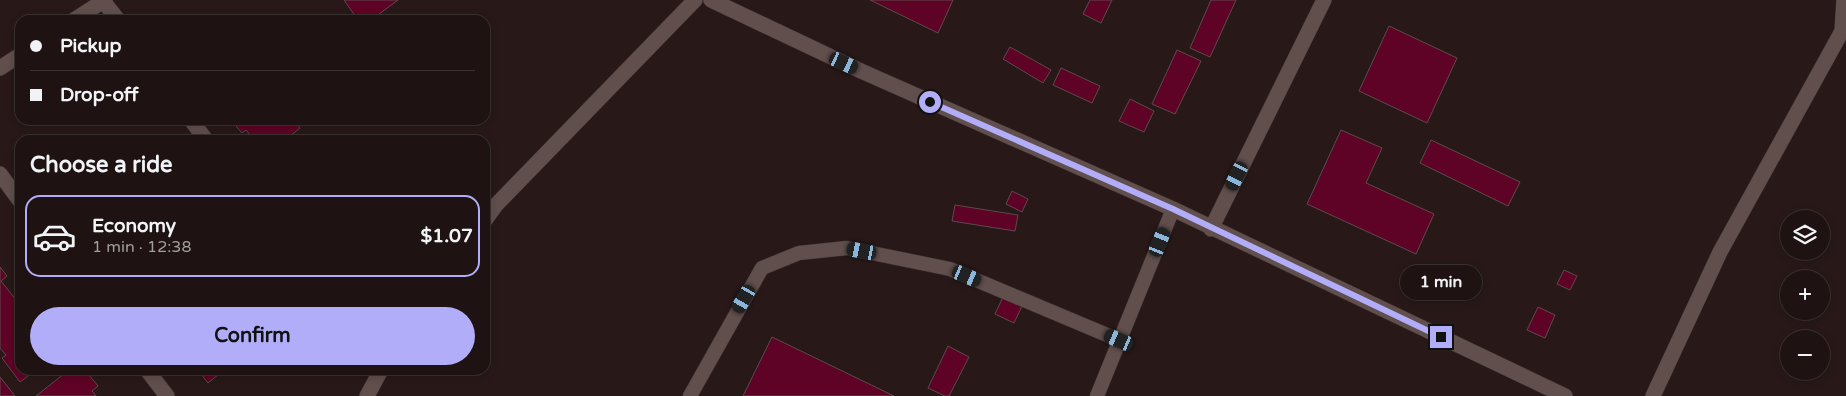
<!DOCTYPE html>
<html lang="en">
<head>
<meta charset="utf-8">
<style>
	body { margin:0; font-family:"Varela Round",sans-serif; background:#2b2020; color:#f1f3f6; height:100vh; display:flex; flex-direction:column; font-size:19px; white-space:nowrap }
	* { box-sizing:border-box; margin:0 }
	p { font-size:16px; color:#a19e9f }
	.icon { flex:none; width:28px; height:28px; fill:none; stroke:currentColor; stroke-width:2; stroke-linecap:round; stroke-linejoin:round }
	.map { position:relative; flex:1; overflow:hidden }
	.details { position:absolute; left:15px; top:135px; width:475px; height:240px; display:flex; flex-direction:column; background:#1e1312; border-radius:15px; box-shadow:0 2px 8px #0003,0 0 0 1px #3c3232 }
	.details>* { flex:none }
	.hud { position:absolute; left:15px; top:15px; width:475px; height:110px; border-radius:15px; box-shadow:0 2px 8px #0003,0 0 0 1px #3c3232; display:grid; align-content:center; height:110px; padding:0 15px; background:#1e1312 }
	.tools { position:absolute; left:1780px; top:210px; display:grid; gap:10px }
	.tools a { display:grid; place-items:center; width:50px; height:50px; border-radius:50%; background:#1e1312; box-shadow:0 2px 8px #0003,0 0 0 1px #3c3232; font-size:25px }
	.end { position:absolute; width:22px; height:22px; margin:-11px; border:6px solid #b2adf9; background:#111; box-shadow:0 0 0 2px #111 }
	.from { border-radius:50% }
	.bubble { position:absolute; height:35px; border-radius:18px; background:#1e1312; box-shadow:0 2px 8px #0003,0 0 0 1px #3c3232; font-size:16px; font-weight:700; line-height:35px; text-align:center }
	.car { position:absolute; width:15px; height:30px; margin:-15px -8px; border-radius:6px; box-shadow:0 0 4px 1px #0007; background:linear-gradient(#222 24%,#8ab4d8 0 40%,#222 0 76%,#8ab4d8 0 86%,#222 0) }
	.hud b { display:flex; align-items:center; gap:18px; height:48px; font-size:19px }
	.hud b+b { border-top:1px solid #3c3232 }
	.hud i { width:12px; height:12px; background:#f1f3f6 }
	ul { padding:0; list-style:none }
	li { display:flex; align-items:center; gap:15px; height:82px; margin:0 10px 8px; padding:0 5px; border:2px solid transparent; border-radius:15px }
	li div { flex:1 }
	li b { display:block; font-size:19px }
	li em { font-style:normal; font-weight:700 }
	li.active { border-color:#b2adf9 }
	li>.icon { width:45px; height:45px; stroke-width:1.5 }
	h2 { padding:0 15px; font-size:22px; line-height:60px }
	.cta { display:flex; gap:10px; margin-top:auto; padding:10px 15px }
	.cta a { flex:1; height:58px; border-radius:30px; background:#b2adf9; color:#111; font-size:20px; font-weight:700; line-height:58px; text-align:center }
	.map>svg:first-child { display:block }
	.building { fill:#5e0326; stroke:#5c4a4d }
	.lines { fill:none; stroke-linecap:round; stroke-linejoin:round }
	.service-casing { stroke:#3f3433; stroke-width:15 }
	.minor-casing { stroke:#3f3433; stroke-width:16 }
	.tertiary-casing { stroke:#3f3433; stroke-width:16 }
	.service { stroke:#614f4d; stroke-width:14 }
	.minor { stroke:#614f4d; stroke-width:15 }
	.tertiary { stroke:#614f4d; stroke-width:15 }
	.route { stroke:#b2adf9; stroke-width:6 }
</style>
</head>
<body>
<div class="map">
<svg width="1846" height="396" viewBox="0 0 1846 396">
	<rect width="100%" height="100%" fill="#281918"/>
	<g class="building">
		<polygon points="344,0 398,0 371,20 358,20"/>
		<polygon points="870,0 953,0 938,33"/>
		<polygon points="1090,0 1112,0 1101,23 1083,14"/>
		<polygon points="1211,0 1236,0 1210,57 1190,48"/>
		<polygon points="1389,26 1457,58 1427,123 1359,91"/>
		<polygon points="1010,47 1051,70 1043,83 1003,59"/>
		<polygon points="1177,50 1201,61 1175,114 1152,104"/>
		<polygon points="1061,68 1100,86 1092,103 1053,85"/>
		<polygon points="1130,99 1154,111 1144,132 1119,121"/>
		<polygon points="231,120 293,120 300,128 285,140 254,140 246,130 242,133"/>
		<polygon points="1341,130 1382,148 1366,183 1434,214 1416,254 1307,204"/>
		<polygon points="1431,140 1520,182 1508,206 1420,163"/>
		<polygon points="1012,191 1028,199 1022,212 1006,204"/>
		<polygon points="955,205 1018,215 1015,231 952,221"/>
		<polygon points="0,267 7,276 1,281 20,305 20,370 36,370 20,382 2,358 6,355 0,348"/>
		<polygon points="1453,267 1477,279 1469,296 1445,285"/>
		<polygon points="1564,270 1577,276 1570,290 1557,284"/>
		<polygon points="1003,297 1022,306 1014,323 995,314"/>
		<polygon points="1538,307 1555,315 1545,338 1527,330"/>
		<polygon points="772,337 894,396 743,396"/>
		<polygon points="948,346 969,357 949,396 945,396 928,388"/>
		<polygon points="69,370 85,370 98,386 92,391 96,396 36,396"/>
		<polygon points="198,370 224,370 208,383"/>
		<polygon points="0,377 15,396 0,396"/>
	</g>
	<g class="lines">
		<g class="service-casing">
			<g id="service">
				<polyline points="690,396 762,268 799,253 847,248 950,269 1119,340"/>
				<polyline points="1097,396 1173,209"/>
			</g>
		</g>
		<g class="minor-casing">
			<g id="minor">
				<polyline points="711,0 861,71 1173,209 1565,396"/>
				<polyline points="103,1 118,20"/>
				<polyline points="191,120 206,140"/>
				<polyline points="0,174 20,201"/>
				<polyline points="485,220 496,205 695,0"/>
				<polyline points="1211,229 1324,0"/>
				<polyline points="147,370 167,396"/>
				<polyline points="367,396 381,370"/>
				<polyline points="1653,396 1720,252 1842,31 1844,0"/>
			</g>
		</g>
		<g class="tertiary-casing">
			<g id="tertiary">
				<polyline points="74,20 105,0"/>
				<polyline points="0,68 20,55"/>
			</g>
		</g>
		<use href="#service" class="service"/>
		<use href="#minor" class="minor"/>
		<use href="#tertiary" class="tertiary"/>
	</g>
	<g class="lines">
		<polyline class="route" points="930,102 1173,209 1441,337"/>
	</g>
</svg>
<div class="tools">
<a><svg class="icon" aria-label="layers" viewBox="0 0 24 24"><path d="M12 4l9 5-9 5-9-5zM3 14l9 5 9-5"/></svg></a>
<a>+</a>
<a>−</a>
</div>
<i class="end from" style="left:930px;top:102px"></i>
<i class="end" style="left:1441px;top:337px"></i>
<div class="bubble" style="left:1400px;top:265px;width:82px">1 min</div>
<i class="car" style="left:844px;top:63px;rotate:115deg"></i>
<i class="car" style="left:1237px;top:176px;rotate:206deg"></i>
<i class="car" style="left:1160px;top:242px;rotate:22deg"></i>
<i class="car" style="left:862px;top:251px;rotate:281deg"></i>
<i class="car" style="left:967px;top:276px;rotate:113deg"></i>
<i class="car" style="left:744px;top:299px;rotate:210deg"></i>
<i class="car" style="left:1119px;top:340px;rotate:293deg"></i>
<div class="hud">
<b><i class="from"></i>Pickup</b>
<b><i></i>Drop-off</b>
</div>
<section class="details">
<h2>Choose a ride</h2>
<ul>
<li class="active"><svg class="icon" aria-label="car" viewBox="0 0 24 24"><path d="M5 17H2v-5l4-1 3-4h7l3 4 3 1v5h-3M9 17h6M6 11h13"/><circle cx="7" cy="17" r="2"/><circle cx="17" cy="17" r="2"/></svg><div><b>Economy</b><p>1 min · 12:38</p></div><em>$1.07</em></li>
</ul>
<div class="cta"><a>Confirm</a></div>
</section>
</div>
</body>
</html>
